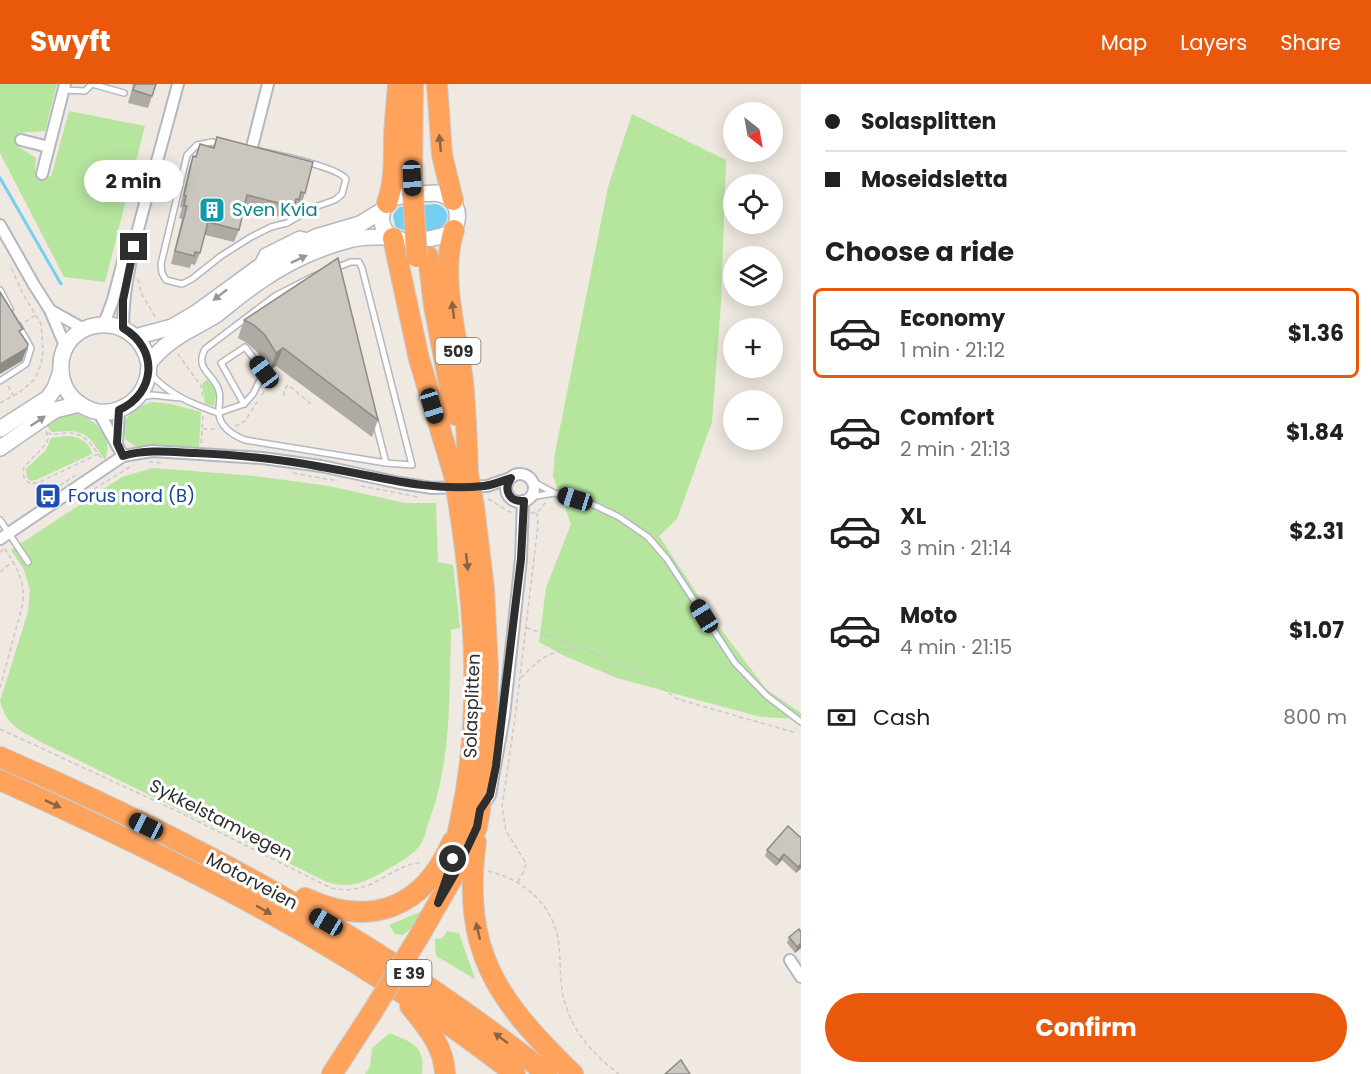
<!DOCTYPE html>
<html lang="en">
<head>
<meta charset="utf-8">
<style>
	body { margin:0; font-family:Poppins,sans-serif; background:#f6f6f6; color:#202124; height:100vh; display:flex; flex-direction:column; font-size:22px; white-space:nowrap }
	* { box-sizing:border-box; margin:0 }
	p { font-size:20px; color:#757577 }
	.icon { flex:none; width:33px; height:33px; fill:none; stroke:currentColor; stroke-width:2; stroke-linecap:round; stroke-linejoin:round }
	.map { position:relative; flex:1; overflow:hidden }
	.drawer { display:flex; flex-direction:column; background:#fff; width:570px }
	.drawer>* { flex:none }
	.top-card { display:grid; align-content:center; height:132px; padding:0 24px; background:#fff }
	.needle { width:39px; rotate:149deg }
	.controls { position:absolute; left:723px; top:18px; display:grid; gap:12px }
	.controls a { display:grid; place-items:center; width:60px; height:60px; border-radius:50%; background:#fff; box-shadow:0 3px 15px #0003; font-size:30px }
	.end { position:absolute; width:27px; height:27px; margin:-14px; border:8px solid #2e2e2e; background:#fff; box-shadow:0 0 0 3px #fff }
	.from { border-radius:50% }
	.bubble { position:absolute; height:42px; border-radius:21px; background:#fff; box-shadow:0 3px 15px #0003; font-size:20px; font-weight:700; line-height:42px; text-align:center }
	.car { position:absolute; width:18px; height:36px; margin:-18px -9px; border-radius:8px; box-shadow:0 0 4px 2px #0007; background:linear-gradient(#222 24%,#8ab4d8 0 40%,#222 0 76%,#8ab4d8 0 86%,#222 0) }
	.top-card b { display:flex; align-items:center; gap:21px; height:57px; font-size:22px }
	.top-card b+b { border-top:2px solid #e0e0e0 }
	.top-card i { width:15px; height:15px; background:#202124 }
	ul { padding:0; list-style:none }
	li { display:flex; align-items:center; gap:18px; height:90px; margin:0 12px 9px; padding:0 12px; border:3px solid transparent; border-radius:9px }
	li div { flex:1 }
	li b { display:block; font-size:22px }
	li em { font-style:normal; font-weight:700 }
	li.selected { border-color:#ea580c }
	li>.icon { width:54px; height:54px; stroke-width:1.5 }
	h2 { padding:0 24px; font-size:27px; line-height:72px }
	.pay { display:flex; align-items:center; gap:15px; height:66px; padding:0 24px; font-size:22px }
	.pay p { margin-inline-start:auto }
	.button { display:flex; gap:12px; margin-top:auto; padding:12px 24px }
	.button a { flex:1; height:69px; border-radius:36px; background:#ea580c; color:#fff; font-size:24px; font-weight:700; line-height:69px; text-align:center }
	header { display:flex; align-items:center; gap:36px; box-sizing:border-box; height:84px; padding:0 30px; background:#ea580c; color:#fff }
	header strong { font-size:28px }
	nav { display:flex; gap:33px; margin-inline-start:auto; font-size:21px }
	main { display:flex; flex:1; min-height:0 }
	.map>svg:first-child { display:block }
	.green { fill:#b6e59e }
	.water { fill:#75cff0 }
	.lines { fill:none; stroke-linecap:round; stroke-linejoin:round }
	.stream { stroke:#75cff0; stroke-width:3 }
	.lane-casing { stroke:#b4b7c1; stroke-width:8 }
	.street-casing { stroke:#b4b7c1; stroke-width:14 }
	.secondary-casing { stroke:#b4b7c1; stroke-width:18 }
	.highway-casing { stroke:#c9c9c9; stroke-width:22 }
	.path { stroke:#c9c9c9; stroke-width:1.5; stroke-dasharray:4.5 3; stroke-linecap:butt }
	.lane { stroke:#fff; stroke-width:5 }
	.street { stroke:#fff; stroke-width:10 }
	.secondary { stroke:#fff; stroke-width:15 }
	.highway { stroke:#ffa35c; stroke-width:20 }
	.highway-bridge-casing { stroke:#c9c9c9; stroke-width:22; stroke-linecap:butt }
	.highway-bridge { stroke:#ffa35c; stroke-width:20 }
	.wall { fill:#afaba4 }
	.shaded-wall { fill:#8e8b86 }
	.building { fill:#cbc7bf; stroke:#8e8b86; stroke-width:1.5 }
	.oneway { fill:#8c6343 }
	.oneway2 { fill:#969696 }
	.route { stroke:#2e2e2e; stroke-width:8 }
	.labels { text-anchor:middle; stroke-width:6; stroke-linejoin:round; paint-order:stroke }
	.shield { fill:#fff; stroke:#6d6d6d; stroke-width:1.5 }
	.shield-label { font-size:16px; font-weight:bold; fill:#2e2e2e }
	.culture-label { font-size:18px; fill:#0d838f; stroke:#fff; text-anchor:start }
	.transit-label { font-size:18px; fill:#164399; stroke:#fff; text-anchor:start }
	.street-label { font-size:18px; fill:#2e2e2e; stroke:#fff }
</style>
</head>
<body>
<header>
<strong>Swyft</strong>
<nav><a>Map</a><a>Layers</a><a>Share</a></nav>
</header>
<main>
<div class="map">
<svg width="801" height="990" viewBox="0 0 801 990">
	<rect width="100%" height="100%" fill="#efe9e1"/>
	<g class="green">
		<polygon points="0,0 57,0 45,47 19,49 17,62 36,74 35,89 51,93 69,27 145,42 105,198 64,193 0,69"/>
		<polygon points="632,30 726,76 721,219 712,338 677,435 659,452 717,540 766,605 801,629 801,635 761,633 617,594 567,573 539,558 546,504 571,440 553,392 555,369 608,103"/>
		<polygon points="207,295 216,307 214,322 205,320 202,300"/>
		<path d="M 152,318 L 171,320 L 201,328 L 199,364 L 137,363 L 126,356 C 117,335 134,323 152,318 Z"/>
		<path d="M 73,329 C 94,333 115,353 105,376 C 87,349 86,345 52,348 L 44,339 L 55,332 Z"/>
		<path d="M 66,352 C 78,352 90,358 92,370 L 36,396 L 31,397 L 27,394 L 26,385 L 46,366 L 51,354 Z"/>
		<path d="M 153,384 L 255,392 L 329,402 L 405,419 L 436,419 L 438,478 L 453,481 L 460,544 L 451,546 C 449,612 452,678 428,740 C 426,747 424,756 420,761 C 412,773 394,781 383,788 C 363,799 349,805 327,798 L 41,658 C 19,645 8,644 0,617 L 28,528 L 30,506 L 24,486 L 11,466 L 122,393 Z"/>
		<polygon points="422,827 416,840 403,851 395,850 389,841"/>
		<polygon points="447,847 459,849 475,895 436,872 435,855 443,854"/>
		<path d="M 390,949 C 412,959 426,961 422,990 L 365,990 L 370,983 L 372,964 Z"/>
	</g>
	<path class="water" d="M 436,120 C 446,122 453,134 442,142 C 433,149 403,149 395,142 L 393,131 L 399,123 Z"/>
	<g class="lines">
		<polyline class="stream" points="0,94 61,200"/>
		<g class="lane-casing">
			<g id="lane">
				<polyline points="92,0 124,9"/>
				<polyline points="63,6 85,7 92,0"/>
				<path d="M 212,58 C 236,63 335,79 346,95 L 342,110 L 335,116 L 315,123 L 287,139 L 271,143 L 251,153 L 221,172 L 192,195 L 182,200 L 166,196 L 162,189 L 161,180 L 187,71 L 197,61 Z"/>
				<polyline points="258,178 263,168 299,150 308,152"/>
				<path d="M 351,178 L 359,178 L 362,184 L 412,381 L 386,379 L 245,356 C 232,351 217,341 219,325 C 219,319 221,313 219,307 C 214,289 194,286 205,265 L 275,212 L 312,193 Z"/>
				<polyline points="0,206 10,225"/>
				<polygon points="245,263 264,288 253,310 244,320 221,279"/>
				<path d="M 151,290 C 169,311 193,320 218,329 L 244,320"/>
				<polyline points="0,297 26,280 31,264 18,241"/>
				<polyline points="142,313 152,311 180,314"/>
				<polyline points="375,336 386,379"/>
				<polyline points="532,397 554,409 592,420 619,433 648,453 667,475 735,579 767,612 801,638"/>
				<polyline points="531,413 554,409"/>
				<polyline points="0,436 28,478"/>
			</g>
		</g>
		<g class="street-casing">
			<g id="street">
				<polyline points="21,56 49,63"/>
				<polyline points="251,67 268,0"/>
				<polyline points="42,90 65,0"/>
				<polyline points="0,141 34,201 50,226 66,264"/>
				<polyline points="50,226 84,245"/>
				<polyline points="104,240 113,216 127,162"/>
				<path d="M 123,244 C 123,199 135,156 147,112 C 158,75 168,37 178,0"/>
				<polyline points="98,327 123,372"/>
				<polyline points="117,359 119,326"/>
				<circle cx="520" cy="404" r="14"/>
				<polyline points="0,455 123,372 152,367 262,374 321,382 400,399 432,404 487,402 511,394"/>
				<polyline points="487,716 490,711 504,632 521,475 523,417"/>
				<polyline points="790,876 801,893"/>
			</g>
		</g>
		<g class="secondary-casing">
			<g id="secondary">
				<path d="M 436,109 C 456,112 462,129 454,146 C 442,155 403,161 391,152 C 377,143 379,121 394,114 C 407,109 423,110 436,109 Z"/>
				<polyline points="135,253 172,243 196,229 270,175 316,153 360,140 383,126"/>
				<path d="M 149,280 C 137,222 57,232 61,287 C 63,316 93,336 120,325 C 135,319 145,307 148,291 C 149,287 148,282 150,278 C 152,275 156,271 159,268 C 174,252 197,243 216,231 C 230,220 244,208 259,198 C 286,179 318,164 349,156 C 363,152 377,154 390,152"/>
				<polyline points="0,345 48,314 55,304 61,287"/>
				<polyline points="0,364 55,326 80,320"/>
			</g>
		</g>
		<g class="highway-casing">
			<g id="highway">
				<polyline points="437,0 442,71 453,116"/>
				<polyline points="412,94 413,0"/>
				<path d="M 387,119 C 394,99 394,79 394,58 C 394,39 397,19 398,0"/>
				<path d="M 454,146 C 439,191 457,251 463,297 C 466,327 467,358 468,389"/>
				<polyline points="393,154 419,275 454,391"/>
				<polyline points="428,172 434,222 455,331"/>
				<path d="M 0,673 C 193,757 382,858 547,990"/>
				<path d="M 0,696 C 180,777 359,867 515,990"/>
				<path d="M 476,758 C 461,868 498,917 573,990"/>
				<path d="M 453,774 C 456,762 457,750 460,738 C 483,634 475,526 459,422"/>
				<path d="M 305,814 C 370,844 423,825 452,758"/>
				<polyline points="418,854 456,788 477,743 480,726 487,645 488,585 484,504 474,423"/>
				<path d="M 410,922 C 427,943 444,962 445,990"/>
				<polyline points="332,990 371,930"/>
			</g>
		</g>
		<g class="path">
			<polyline points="138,195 141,209 156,234"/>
			<polyline points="25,238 36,231"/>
			<polyline points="178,270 201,302 203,314"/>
			<polyline points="8,302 13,311"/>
			<polyline points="262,311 277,286"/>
			<polyline points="284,312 284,306 288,301 311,320"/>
			<polyline points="0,319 20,308 35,295 41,281 43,266 41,240 23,210 10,181"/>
			<polyline points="235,342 245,337 257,318"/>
			<polyline points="203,345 216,345"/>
			<path d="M 46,347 L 48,355 L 46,360 L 24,383 C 22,391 24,396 31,400 L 40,398 L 98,370"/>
			<path d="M 47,349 C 55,352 59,349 67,349 C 85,348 93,363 102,375"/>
			<polyline points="201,359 203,331"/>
			<polyline points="149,378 163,379"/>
			<polyline points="293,389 338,397"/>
			<polyline points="361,402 418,413"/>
			<polyline points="94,405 133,381"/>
			<polyline points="41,414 79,389"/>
			<polyline points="488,415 512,429"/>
			<polyline points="531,429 537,429 546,418"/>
			<polyline points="0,468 5,465"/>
			<polyline points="0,488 12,478"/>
			<polyline points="526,544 555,553 626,583 650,595 677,615 793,648 796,644"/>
			<path d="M 521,594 C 540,574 550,566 578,565"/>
			<path d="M 0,604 L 23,519 C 25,498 17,483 5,465"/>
			<path d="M 0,645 L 177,727 L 331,804 C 374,813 386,782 423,778"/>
			<path d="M 488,787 C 525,796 555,822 559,862 C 561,882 559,902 566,922 C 575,951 595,972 619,990"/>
			<polyline points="518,798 524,787 526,779 506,747 502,723 515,634 538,441 537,429"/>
		</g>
		<use href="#lane" class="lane"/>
		<use href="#street" class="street"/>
		<use href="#secondary" class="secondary"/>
		<use href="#highway" class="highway"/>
		<g class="highway-bridge-casing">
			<g id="highway-bridge">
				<polyline points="412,94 417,173"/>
				<polyline points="468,389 474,423"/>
				<polyline points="454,391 459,422"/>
				<polyline points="371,930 418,854"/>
			</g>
		</g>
		<use href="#highway-bridge" class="highway-bridge"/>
	</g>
	<g class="wall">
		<polygon points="130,0 156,0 148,24 128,19 133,1"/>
		<polygon points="217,53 305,109 301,121 297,120 294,128 292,128 291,131 285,134 244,124 239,146 234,158 205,151 200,169 195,181 191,180 190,184 171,180 182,135 179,134 182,124 180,123 189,84 193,72 195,73 200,60 213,63"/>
		<polygon points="338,174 378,336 372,353 276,282 270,286 258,269 247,259 238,254 244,236"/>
		<polygon points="801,754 801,784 796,789 782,776 776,782 765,772 767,766"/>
		<polygon points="789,853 801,864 795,869 787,859"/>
	</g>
	<g class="shaded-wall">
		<polygon points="295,119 291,131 285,134 290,122"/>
		<polygon points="27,264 22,277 0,290 0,280"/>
		<polygon points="283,264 276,282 270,286 276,269"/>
		<polygon points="784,770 782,776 776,782 779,776"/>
		<polygon points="801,780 801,784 796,789 798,783"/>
		<polygon points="801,859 801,864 795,869 797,863"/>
	</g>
	<g class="building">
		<polygon points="135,0 156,0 152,12 133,6"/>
		<polygon points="217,53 313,78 305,109 301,108 299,116 296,115 295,119 290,122 247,111 239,146 208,138 200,169 195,168 194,172 175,167 187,122 184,122 186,112 184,111 193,72 196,73 200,60 214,64"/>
		<polygon points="338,174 378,336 283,264 276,269 265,251 254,241 244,236"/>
		<polygon points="0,208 23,245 19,247 28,260 27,264 0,280"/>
		<polygon points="788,742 801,754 801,780 798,783 784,770 779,776 767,766"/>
		<polygon points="799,845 801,848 801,859 797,863 789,853"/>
		<polygon points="681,976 690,990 665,990"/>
	</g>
	<defs><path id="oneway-solid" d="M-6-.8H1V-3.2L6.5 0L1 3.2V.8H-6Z" transform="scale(1.5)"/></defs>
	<g class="oneway">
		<use href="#oneway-solid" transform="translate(440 59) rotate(-96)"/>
		<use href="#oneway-solid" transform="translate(453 226) rotate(-97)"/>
		<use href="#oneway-solid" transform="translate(467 478) rotate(84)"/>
		<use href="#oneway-solid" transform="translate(53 720) rotate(25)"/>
		<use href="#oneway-solid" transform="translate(264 826) rotate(29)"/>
		<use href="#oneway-solid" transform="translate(478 847) rotate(-103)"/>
		<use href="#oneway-solid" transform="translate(501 954) rotate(-143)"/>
	</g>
	<g class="oneway2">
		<use href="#oneway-solid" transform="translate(299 175) rotate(-25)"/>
		<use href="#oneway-solid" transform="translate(220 211) rotate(142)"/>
		<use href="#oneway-solid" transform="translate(38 337) rotate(-34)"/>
	</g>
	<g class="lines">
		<path class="route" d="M 134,163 L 123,216 L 123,244 C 159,265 156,309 119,326 L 117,359 L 123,372 C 146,365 171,368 195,369 C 238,371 280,375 322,383 C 378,392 427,408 484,402 C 493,401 502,397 511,394 C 503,406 509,418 524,417 L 521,475 L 496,682 L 490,711 L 480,726 L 477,743 L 456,788 L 438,819 L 453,775"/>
	</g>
	<defs>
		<g id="building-square" transform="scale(1.35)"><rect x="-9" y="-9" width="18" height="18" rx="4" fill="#0f9aa8" stroke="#fff"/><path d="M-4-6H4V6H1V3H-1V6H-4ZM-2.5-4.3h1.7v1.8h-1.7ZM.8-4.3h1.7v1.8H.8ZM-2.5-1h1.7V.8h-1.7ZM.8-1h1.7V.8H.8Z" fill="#fff"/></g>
		<g id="bus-square" transform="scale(1.35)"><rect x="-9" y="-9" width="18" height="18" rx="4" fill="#1a4fb4" stroke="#fff"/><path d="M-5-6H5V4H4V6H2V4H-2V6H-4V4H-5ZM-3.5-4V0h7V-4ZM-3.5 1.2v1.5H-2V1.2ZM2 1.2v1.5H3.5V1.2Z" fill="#fff"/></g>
	</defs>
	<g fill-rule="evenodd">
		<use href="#building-square" x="212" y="126"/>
		<use href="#bus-square" x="48" y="412"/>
	</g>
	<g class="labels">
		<g class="shield">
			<rect x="435.5" y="254" width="45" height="26" rx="4.5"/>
			<rect x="386.5" y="876" width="45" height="26" rx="4.5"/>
		</g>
		<g class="shield-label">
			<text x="458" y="273">509</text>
			<text x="409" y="895">E 39</text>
		</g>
		<g class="culture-label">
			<text x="232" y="132">Sven Kvia</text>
		</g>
		<g class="transit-label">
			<text x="68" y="418">Forus nord (B)</text>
		</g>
		<g class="street-label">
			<text transform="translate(472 622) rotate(-88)" y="6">Solasplitten</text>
			<text transform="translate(221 736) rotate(27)" y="6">Sykkelstamvegen</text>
			<text transform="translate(252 797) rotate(28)" y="6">Motorveien</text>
		</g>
	</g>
</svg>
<div class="controls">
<a><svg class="needle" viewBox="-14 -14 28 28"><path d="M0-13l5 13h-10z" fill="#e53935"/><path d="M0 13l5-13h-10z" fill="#757577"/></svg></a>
<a><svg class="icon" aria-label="locate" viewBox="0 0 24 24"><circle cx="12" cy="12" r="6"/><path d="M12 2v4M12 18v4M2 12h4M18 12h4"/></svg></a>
<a><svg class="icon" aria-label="layers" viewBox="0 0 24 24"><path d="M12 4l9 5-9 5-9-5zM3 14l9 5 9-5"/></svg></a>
<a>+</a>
<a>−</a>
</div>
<i class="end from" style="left:453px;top:775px"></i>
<i class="end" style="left:134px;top:163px"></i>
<div class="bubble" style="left:84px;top:76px;width:99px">2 min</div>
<i class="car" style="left:412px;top:94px;rotate:177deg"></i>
<i class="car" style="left:264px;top:288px;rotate:323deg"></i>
<i class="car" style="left:432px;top:322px;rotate:163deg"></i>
<i class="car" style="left:575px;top:415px;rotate:287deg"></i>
<i class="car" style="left:704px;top:532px;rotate:328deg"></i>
<i class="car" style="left:146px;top:742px;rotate:296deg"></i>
<i class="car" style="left:326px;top:838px;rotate:300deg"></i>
</div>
<section class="drawer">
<div class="top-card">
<b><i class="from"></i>Solasplitten</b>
<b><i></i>Moseidsletta</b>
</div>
<h2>Choose a ride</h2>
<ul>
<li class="selected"><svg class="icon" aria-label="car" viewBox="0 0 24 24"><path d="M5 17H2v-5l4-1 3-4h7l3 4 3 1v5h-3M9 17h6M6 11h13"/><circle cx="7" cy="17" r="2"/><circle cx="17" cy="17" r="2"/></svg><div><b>Economy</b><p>1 min · 21:12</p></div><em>$1.36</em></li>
<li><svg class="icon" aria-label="car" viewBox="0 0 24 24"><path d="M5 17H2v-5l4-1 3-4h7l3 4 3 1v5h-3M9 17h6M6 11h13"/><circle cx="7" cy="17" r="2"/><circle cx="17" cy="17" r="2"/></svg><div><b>Comfort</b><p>2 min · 21:13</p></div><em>$1.84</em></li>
<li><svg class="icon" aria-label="car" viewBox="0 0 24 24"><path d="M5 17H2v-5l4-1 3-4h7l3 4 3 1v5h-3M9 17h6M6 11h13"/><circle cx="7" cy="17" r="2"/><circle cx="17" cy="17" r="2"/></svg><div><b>XL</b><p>3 min · 21:14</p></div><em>$2.31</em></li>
<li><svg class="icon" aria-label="car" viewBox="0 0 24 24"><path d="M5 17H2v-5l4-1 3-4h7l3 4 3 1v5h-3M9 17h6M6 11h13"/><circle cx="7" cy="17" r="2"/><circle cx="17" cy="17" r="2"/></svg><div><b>Moto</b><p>4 min · 21:15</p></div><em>$1.07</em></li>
</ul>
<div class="pay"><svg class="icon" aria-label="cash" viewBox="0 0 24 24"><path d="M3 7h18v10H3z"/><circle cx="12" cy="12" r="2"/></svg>Cash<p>800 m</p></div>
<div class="button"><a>Confirm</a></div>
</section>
</main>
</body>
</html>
